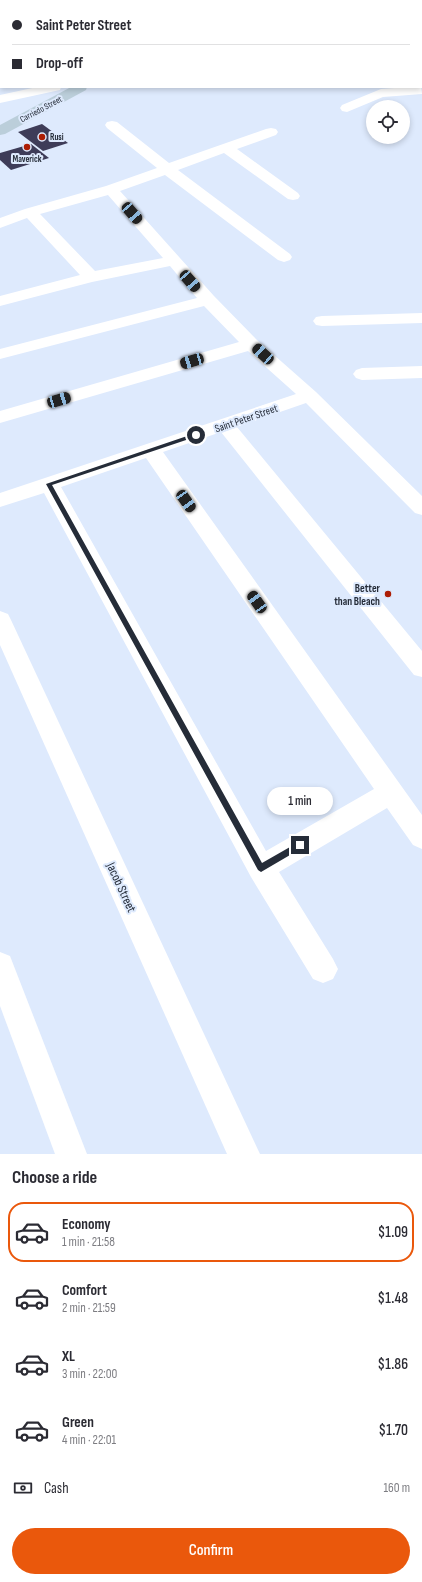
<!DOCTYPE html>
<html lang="en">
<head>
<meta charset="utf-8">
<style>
	body { margin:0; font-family:"Sofia Sans Condensed",sans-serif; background:#f7f7f7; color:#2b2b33; height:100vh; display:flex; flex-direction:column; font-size:15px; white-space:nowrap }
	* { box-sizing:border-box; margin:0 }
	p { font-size:13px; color:#7c7c81 }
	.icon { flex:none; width:22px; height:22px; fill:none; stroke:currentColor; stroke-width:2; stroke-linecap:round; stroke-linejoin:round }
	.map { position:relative; height:1154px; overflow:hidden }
	.side { display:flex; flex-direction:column; background:#fff; flex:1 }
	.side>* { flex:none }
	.guide { position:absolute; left:0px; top:0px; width:422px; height:88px; box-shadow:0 2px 6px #0003; display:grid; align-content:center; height:88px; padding:0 12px; background:#fff }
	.controls { position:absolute; left:366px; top:100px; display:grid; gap:8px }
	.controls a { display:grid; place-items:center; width:44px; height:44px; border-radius:50%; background:#fff; box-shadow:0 2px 6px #0003; font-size:20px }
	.end { position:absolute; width:18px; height:18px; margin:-9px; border:5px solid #252c38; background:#fff; box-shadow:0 0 0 2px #fff }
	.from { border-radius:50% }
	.bubble { position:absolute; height:28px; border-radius:14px; background:#fff; box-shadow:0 2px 6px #0003; font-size:13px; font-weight:600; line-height:28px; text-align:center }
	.car { position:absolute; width:12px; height:24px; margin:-12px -6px; border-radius:5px; box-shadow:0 0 3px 1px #0007; background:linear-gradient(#222 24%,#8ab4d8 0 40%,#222 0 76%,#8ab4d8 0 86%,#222 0) }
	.guide b { display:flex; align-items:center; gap:14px; height:38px; font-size:15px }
	.guide b+b { border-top:1px solid #e1e1e2 }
	.guide i { width:10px; height:10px; background:#2b2b33 }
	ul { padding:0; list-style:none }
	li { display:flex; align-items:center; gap:12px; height:60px; margin:0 8px 6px; padding:0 4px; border:2px solid transparent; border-radius:16px }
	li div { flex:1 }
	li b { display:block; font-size:15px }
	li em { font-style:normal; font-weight:600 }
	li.current { border-color:#ea580c }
	li>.icon { width:36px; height:36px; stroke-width:1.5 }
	h2 { padding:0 12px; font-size:18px; line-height:48px }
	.pay { display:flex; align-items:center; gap:10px; height:44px; padding:0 12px; font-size:15px }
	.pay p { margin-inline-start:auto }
	.action { display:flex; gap:8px; margin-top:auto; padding:8px 12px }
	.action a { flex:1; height:46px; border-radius:24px; background:#ea580c; color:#fff; font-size:16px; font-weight:600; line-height:46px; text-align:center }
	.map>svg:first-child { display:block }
	.building { fill:#3e3c58 }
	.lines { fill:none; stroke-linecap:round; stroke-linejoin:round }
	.minor { fill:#fff; fill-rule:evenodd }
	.tertiary { fill:#fff; fill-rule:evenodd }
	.secondary { fill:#bbceda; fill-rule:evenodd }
	.route { fill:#252c38 }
	.poi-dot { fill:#ac1d04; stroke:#deeafd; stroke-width:1.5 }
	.labels { text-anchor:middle; stroke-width:4; stroke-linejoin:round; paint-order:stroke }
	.far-street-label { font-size:9px; fill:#252c38; stroke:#deeafd }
	.far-poi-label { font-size:9px; font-weight:bold; fill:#252c38; stroke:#deeafd; text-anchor:start }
	.street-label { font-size:11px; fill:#252c38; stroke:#deeafd }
	.poi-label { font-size:11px; font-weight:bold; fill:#252c38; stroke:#deeafd; text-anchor:end }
	.near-street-label { font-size:13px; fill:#252c38; stroke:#deeafd }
</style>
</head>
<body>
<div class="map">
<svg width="422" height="1154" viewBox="0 0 422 1154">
	<rect width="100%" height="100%" fill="#deeafd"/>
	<g class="building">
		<polygon points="42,124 68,143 43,151 18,132"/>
		<polygon points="31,144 49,158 11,170 0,160 0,153"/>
	</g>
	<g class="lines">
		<g class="minor">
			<polygon points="382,0 394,0 381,1"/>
			<rect x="0" y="12" width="1" height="6"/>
			<polygon points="421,86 422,94 383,97 347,112 342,111 340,108 342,105 381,89"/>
			<polygon points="37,87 61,87 60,90 0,103 0,95"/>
			<path d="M 112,121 L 117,122 L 169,163 L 266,129 L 271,128 L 276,129 L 278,132 L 276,135 L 237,149 L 298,193 L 300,196 L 298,199 L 293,200 L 288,199 L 224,153 L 178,170 L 290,254 L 292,257 L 290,260 L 284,262 L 278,260 L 165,175 L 120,191 L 214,296 L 257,340 L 316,392 L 422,496 L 422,515 L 415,513 L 306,403 L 237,427 L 422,651 L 422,677 L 414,675 L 221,432 L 163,452 L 422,815 L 422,849 L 413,845 L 387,808 L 279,872 L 333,959 L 338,969 L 333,979 L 323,983 L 313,979 L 251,877 L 44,493 L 0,507 L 0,493 L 296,394 L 248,351 L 0,423 L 0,411 L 239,342 L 204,306 L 0,359 L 0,349 L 197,298 L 170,266 L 92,282 L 0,306 L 0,296 L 80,275 L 27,218 L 0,228 L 0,218 L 25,209 L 106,186 L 157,168 L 107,128 L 105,125 L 107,122 ZM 108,195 L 163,258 L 95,271 L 40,214 ZM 146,458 L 374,789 L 266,851 L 61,487 Z"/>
			<polygon points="422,313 422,323 322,326 316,325 313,321 316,317 322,316"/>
			<polygon points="422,366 422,378 362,380 356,378 353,374 356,370 362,368"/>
			<polygon points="0,611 8,614 11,620 260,1154 227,1154 0,645"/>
			<polygon points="0,952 10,956 87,1154 55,1154 0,1006"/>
		</g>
		<rect class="tertiary" x="421" y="39" width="1" height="8"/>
		<g class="secondary">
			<polygon points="183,0 195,0 182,1"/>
			<polygon points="71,87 87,87 86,90 5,134 0,135 0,125"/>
		</g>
	</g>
	<polygon class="route" points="196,433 198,435 198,436 52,485 262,863 297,843 302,843 302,848 261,872 258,870 46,484"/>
	<g class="poi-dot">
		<circle cx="42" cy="137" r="4"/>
		<circle cx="27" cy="147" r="4"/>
		<circle cx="388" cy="594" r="4"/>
	</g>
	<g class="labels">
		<g class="far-street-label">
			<text transform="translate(41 109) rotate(-28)" y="3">Carriedo Street</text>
		</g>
		<g class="far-poi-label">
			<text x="50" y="140">Rusi</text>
			<text x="27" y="162" text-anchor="middle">Maverick</text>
		</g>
		<g class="street-label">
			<text transform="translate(246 418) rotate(-19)" y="4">Saint Peter Street</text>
		</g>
		<g class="poi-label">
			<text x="380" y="592">Better<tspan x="380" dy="13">than Bleach</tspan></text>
		</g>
		<g class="near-street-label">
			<text transform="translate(122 887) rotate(65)" y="5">Jacob Street</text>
		</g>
	</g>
</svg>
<div class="controls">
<a><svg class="icon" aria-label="locate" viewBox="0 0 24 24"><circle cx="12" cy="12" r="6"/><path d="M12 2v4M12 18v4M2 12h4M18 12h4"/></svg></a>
</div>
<i class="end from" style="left:196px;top:435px"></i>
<i class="end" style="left:300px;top:845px"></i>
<div class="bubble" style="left:267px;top:787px;width:66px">1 min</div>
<i class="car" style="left:132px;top:213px;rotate:139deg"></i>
<i class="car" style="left:190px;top:281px;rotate:139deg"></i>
<i class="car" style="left:263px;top:354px;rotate:312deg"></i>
<i class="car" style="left:192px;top:361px;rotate:254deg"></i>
<i class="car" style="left:59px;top:400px;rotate:74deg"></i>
<i class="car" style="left:186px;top:501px;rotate:145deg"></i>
<i class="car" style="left:257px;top:602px;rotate:325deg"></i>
<div class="guide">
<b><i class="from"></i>Saint Peter Street</b>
<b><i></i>Drop-off</b>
</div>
</div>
<section class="side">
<h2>Choose a ride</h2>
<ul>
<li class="current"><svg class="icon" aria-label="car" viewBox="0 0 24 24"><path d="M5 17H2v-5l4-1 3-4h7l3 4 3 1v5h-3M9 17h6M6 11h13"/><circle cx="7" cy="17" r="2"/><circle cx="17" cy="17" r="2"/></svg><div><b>Economy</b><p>1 min · 21:58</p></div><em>$1.09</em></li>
<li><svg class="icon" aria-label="car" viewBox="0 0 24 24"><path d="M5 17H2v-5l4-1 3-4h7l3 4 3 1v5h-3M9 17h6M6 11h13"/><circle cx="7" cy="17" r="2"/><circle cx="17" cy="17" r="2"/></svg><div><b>Comfort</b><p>2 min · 21:59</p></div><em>$1.48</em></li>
<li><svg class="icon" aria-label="car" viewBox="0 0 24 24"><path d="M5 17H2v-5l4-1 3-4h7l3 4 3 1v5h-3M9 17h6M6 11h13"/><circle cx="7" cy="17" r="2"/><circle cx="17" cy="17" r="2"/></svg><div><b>XL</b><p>3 min · 22:00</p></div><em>$1.86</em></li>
<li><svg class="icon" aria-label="car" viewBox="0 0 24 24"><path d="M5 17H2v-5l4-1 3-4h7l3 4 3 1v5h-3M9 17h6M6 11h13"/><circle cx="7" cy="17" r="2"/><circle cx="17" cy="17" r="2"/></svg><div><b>Green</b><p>4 min · 22:01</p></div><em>$1.70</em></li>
</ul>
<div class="pay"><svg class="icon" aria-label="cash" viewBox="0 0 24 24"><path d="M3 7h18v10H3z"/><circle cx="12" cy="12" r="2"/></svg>Cash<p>160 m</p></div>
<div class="action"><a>Confirm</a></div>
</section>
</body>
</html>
